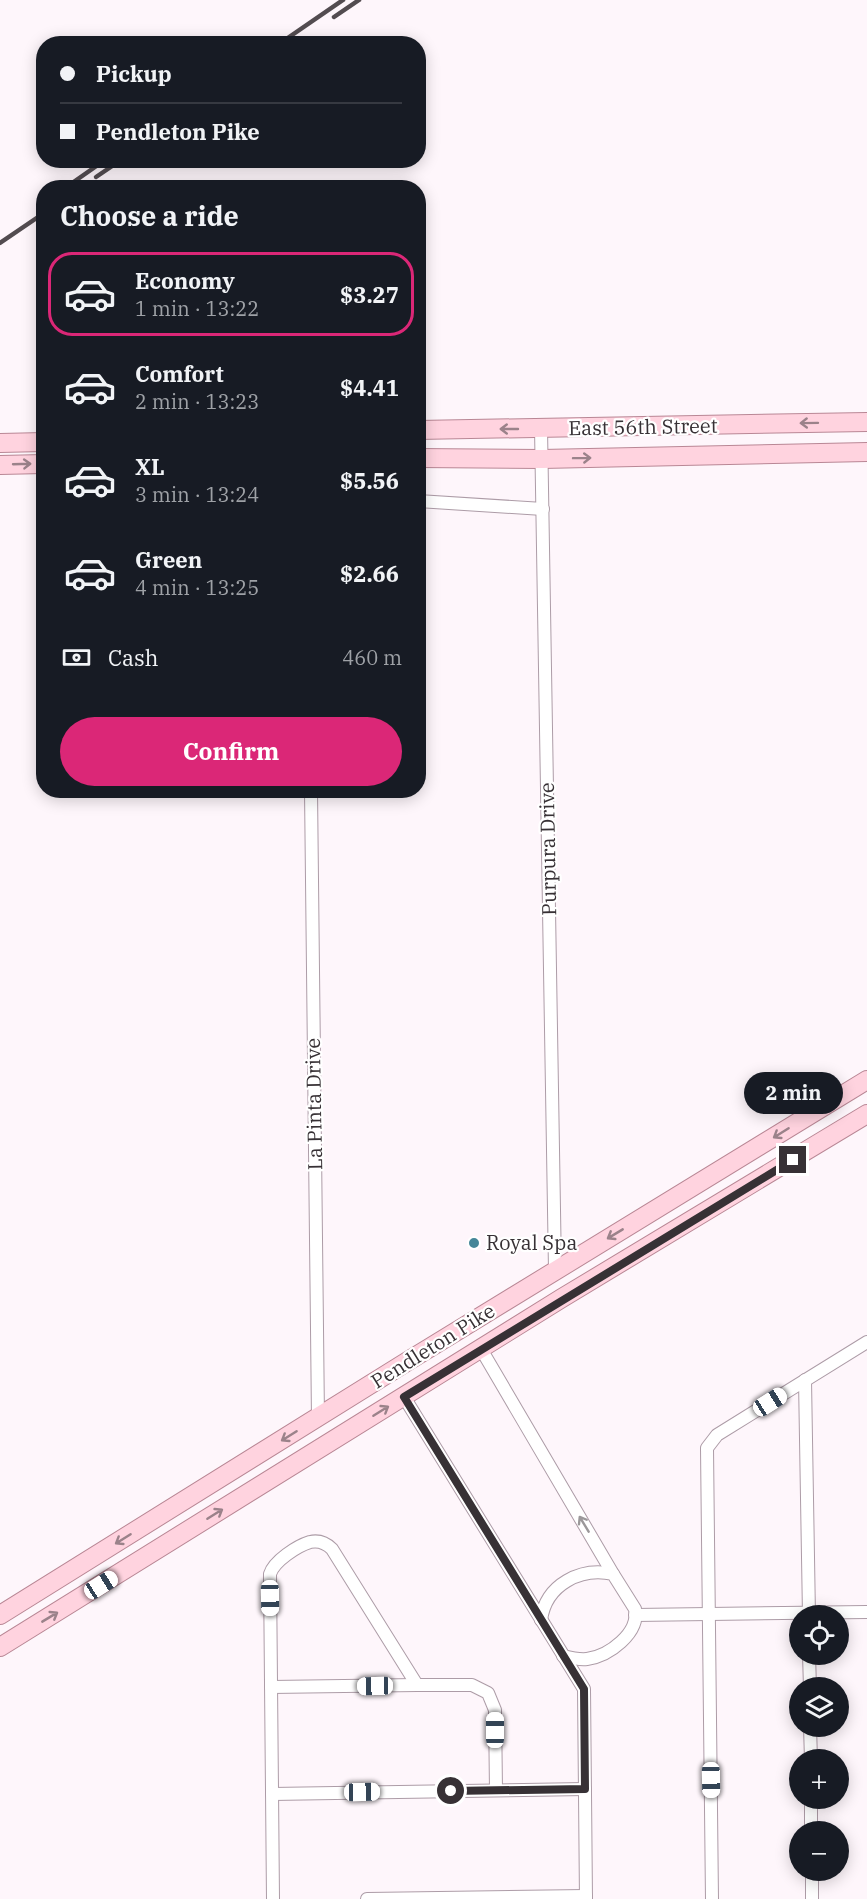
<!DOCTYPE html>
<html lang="en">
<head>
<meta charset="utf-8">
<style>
	body { margin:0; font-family:"IBM Plex Serif",serif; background:#20242c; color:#f1f3f6; height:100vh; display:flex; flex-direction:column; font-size:22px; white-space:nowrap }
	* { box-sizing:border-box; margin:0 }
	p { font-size:20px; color:#9ea1a6 }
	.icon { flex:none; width:33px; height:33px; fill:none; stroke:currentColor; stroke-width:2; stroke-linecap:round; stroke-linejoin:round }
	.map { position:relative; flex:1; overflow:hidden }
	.panel { position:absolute; left:36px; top:180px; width:390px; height:618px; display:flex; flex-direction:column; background:#171b24; border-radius:24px; box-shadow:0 3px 15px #0003 }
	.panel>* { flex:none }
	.guide { position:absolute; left:36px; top:36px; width:390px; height:132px; border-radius:24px; box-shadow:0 3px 15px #0003; display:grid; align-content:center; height:132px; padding:0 24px; background:#171b24 }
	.tools { position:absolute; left:789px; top:1605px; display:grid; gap:12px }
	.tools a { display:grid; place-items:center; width:60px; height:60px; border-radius:50%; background:#171b24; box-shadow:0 3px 15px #0003; font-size:30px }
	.end { position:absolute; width:27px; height:27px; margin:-14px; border:8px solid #373135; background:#fff; box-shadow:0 0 0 3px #fff }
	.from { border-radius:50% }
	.bubble { position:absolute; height:42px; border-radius:21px; background:#171b24; box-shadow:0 3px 15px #0003; font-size:20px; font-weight:700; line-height:42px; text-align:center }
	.car { position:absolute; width:18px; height:36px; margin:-18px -9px; border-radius:8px; box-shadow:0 0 4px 2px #0007; background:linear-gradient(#fff 24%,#345 0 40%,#fff 0 76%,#345 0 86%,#fff 0) }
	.guide b { display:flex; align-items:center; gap:21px; height:57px; font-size:22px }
	.guide b+b { border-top:2px solid #363941 }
	.guide i { width:15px; height:15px; background:#f1f3f6 }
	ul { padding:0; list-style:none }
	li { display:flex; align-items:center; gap:18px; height:84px; margin:0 12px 9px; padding:0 12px; border:3px solid transparent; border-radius:24px }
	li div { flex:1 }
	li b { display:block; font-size:22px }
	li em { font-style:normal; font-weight:700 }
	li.selected { border-color:#db2777 }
	li>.icon { width:54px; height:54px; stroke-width:1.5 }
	h2 { padding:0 24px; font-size:27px; line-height:72px }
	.pay { display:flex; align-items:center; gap:15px; height:66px; padding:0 24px; font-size:22px }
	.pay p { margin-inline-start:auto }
	.button { display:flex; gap:12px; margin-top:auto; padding:12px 24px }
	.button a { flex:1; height:69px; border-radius:36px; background:#db2777; color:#fff; font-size:24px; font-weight:700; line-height:69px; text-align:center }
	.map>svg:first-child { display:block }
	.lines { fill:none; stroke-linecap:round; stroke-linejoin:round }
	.minor-casing { stroke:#ad9ca7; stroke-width:14 }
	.primary-casing { stroke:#b98795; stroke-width:20 }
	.minor { stroke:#fff; stroke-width:12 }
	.primary { stroke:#ffd3df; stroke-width:18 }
	.rail { stroke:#534c50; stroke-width:4.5 }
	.oneway { stroke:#9b828a }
	.oneway2 { stroke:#9b989a }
	.route { stroke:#373135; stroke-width:8 }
	.poi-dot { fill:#458698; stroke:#fff; stroke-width:2 }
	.labels { text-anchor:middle; stroke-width:4.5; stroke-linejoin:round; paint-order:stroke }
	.street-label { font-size:20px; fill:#373135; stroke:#fff }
	.poi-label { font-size:20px; fill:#373135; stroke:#fff; text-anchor:start }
</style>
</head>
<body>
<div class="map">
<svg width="867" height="1899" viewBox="0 0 867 1899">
	<rect width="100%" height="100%" fill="#fef6fb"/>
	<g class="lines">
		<g class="minor-casing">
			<g id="minor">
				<polyline points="541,428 555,1270"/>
				<polyline points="418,501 543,509"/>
				<polyline points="311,790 318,1418"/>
				<polyline points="481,1349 613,1574"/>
				<polyline points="805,1380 809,1616"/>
				<polyline points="404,1397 584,1689 586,1899"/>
				<polyline points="635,1615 867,1612"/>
				<path d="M 541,1620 C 546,1584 581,1567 613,1574 L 635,1609 C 640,1633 609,1656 587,1659 C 579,1660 571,1658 563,1656"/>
				<polyline points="809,1654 810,1688"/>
				<polyline points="271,1687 417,1685"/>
				<polyline points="810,1726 811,1760"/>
				<polyline points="272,1794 585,1789"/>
				<polyline points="811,1798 811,1832"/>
				<polyline points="812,1870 812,1899"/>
				<path d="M 273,1899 L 270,1574 C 274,1561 297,1546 310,1542 C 319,1540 326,1543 332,1549 L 417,1685 L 472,1685 L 488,1693 L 495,1710 L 496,1790"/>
				<polyline points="367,1899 586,1896"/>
				<polyline points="712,1899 707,1448 717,1435 867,1342"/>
			</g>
		</g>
		<g class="primary-casing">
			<g id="primary">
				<polyline points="418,430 867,422"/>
				<polyline points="0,443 44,442"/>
				<polyline points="418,458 542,459 867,452"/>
				<polyline points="0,465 44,464"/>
				<polyline points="0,1615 408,1361 867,1080"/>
				<polyline points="0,1647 562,1298 867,1114"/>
			</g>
		</g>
		<use href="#minor" class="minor"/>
		<use href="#primary" class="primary"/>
		<g class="rail">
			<polyline points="334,17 359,0"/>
			<polyline points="279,44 343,0"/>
			<polyline points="96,177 121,160"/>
			<polyline points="65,188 105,160"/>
			<polyline points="0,243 44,213"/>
		</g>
	</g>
	<defs><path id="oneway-shaft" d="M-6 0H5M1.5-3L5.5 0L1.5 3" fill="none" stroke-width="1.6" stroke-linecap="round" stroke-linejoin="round" transform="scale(1.5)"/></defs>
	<g class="oneway">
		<use href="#oneway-shaft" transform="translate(809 423) rotate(179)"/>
		<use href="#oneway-shaft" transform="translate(509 429) rotate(-180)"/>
		<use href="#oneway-shaft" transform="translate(582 458) rotate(-1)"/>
		<use href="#oneway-shaft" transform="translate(22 464) rotate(-2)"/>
		<use href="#oneway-shaft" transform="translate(781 1133) rotate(148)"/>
		<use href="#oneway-shaft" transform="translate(615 1234) rotate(149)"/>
		<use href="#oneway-shaft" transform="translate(381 1411) rotate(-32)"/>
		<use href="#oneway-shaft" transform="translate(289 1436) rotate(148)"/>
		<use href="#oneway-shaft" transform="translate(215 1514) rotate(-32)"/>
		<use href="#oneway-shaft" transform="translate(123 1539) rotate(148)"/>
		<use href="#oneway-shaft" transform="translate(50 1617) rotate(-31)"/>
	</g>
	<use class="oneway2" href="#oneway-shaft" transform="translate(584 1524) rotate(-121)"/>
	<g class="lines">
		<polyline class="route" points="451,1791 585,1789 584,1689 404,1397 793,1160"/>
	</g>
	<circle class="poi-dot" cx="474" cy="1243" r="6"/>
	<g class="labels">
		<g class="street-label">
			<text transform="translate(643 427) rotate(-1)" y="7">East 56th Street</text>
			<text transform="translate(548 849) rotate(-91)" y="7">Purpura Drive</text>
			<text transform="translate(314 1104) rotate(-91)" y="7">La Pinta Drive</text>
			<text transform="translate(433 1346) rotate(-32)" y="7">Pendleton Pike</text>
		</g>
		<g class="poi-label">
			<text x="486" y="1250">Royal Spa</text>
		</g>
	</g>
</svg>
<div class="tools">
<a><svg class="icon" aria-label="locate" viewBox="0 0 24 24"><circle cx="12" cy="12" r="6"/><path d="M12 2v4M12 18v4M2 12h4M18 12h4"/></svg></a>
<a><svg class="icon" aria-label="layers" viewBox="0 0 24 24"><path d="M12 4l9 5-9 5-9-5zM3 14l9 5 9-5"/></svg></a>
<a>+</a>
<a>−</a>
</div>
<i class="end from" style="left:451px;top:1791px"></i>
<i class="end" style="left:793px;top:1160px"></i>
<div class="bubble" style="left:744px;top:1072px;width:99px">2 min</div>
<i class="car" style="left:770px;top:1402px;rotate:58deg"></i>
<i class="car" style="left:101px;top:1585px;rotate:58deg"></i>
<i class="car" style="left:270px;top:1598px;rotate:179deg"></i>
<i class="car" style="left:375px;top:1686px;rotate:269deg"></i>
<i class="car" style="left:495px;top:1730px;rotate:0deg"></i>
<i class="car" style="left:711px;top:1780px;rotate:179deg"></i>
<i class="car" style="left:362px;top:1792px;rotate:89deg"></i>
<div class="guide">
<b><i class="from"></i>Pickup</b>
<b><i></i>Pendleton Pike</b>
</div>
<section class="panel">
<h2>Choose a ride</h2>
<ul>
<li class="selected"><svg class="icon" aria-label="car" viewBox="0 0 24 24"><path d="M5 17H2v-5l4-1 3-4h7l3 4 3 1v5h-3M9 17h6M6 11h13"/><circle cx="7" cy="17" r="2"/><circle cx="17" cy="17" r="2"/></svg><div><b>Economy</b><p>1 min · 13:22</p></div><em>$3.27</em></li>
<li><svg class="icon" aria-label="car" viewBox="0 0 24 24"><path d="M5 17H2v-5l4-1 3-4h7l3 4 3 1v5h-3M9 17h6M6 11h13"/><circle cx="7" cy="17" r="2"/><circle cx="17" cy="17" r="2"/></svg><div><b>Comfort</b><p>2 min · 13:23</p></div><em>$4.41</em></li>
<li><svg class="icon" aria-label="car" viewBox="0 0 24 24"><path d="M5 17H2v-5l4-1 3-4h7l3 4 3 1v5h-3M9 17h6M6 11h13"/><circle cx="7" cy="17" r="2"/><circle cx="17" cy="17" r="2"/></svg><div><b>XL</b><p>3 min · 13:24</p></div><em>$5.56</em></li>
<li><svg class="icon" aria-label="car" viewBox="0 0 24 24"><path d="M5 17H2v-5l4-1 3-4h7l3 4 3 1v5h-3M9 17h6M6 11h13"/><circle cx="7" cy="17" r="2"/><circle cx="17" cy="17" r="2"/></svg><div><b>Green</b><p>4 min · 13:25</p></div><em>$2.66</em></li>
</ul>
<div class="pay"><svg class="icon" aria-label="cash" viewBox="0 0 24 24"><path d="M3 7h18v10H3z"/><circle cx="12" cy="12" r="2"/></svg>Cash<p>460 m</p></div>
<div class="button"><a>Confirm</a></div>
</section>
</div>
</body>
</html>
